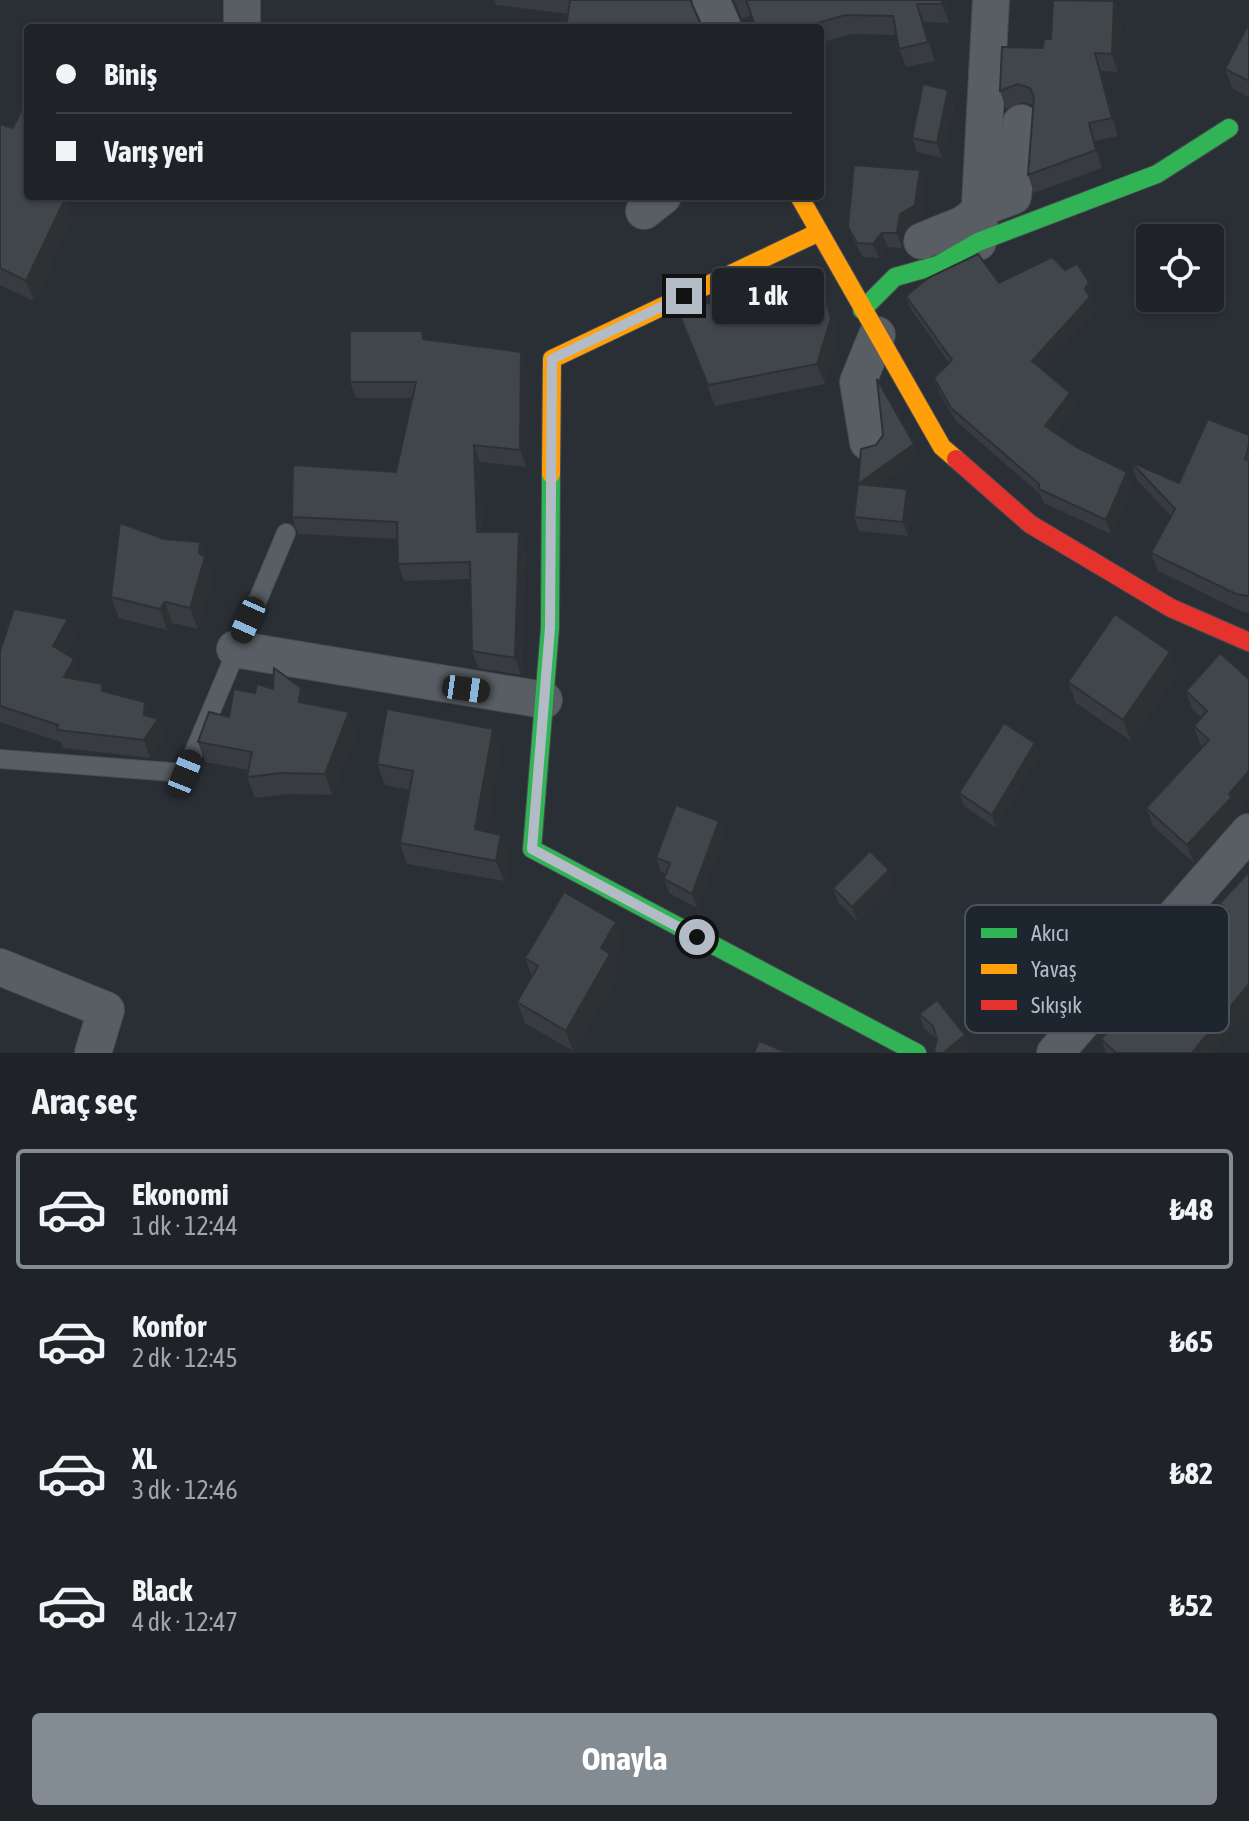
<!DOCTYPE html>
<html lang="tr">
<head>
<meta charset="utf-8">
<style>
	body { margin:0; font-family:"Asap Condensed",sans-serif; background:#2c2f34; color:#f1f3f6; height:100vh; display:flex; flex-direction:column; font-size:30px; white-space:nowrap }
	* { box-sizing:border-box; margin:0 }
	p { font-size:26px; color:#a1a4a8 }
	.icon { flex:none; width:44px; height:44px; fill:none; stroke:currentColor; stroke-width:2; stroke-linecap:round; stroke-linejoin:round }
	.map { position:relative; height:1053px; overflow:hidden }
	.side { display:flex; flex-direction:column; background:#1f2328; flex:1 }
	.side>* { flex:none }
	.guide { position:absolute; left:24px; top:24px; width:800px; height:176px; border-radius:8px; box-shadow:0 2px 6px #0004,0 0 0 2px #3c4045; display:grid; align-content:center; height:176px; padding:0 32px; background:#1f2328 }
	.buttons { position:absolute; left:1136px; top:224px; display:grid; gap:16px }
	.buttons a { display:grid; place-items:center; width:88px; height:88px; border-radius:8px; background:#1f2328; box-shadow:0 2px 6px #0004,0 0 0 2px #3c4045; font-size:40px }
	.end { position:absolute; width:36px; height:36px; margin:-18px; border:10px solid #b3bcc6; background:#111; box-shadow:0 0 0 4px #111 }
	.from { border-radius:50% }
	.bubble { position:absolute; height:56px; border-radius:8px; background:#1f2328; box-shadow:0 2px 6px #0004,0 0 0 2px #3c4045; font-size:26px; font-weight:700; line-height:56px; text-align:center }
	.car { position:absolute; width:24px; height:48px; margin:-24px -12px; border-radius:10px; box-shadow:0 0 6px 2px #0007; background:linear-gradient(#222 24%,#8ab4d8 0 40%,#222 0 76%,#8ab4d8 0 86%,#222 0) }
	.guide b { display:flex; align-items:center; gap:28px; height:76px; font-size:30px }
	.guide b+b { border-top:2px solid #3c4045 }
	.guide i { width:20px; height:20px; background:#f1f3f6 }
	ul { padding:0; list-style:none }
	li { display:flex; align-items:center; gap:24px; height:120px; margin:0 16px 12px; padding:0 16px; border:4px solid transparent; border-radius:8px }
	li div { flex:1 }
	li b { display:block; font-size:30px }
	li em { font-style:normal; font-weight:700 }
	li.current { border-color:#838b93 }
	li>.icon { width:72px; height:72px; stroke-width:1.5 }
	h2 { padding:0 32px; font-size:36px; line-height:96px }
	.cta { display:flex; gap:16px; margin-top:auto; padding:16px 32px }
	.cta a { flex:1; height:92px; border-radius:8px; background:#838b93; color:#fff; font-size:32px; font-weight:700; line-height:92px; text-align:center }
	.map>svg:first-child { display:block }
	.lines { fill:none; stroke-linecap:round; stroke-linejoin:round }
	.lane-casing { stroke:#474b50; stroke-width:20 }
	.street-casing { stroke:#474b50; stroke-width:38 }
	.fast-casing { stroke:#474b50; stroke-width:20 }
	.slow-casing { stroke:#474b50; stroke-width:20 }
	.jam-casing { stroke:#474b50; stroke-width:20 }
	.lane { stroke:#585e63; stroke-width:18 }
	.street { stroke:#585e63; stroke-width:36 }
	.fast { stroke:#30b455; stroke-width:18 }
	.slow { stroke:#ff9f0a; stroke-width:18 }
	.jam { stroke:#e5322d; stroke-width:18 }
	.wall { fill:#383c40 }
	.shaded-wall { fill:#2e3134 }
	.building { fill:#41464b; stroke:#2e3134; stroke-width:2 }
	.route { stroke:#b3bcc6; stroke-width:10 }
	.key { fill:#1d262f; stroke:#4a535c; stroke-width:2 }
	.key-label { font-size:22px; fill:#b3bcc6 }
</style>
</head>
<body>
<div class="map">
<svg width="1249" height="1053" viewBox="0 0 1249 1053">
	<rect width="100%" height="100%" fill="#292f35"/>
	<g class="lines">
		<g class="lane-casing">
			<polyline id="lane" points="0,759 185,773 286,533"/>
		</g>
		<g class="street-casing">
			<g id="street">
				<polyline points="711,0 723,28"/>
				<polyline points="242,28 242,0"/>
				<polyline points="981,208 1013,196 1021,123"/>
				<polyline points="644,211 663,196"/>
				<polyline points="922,241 964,224 980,212"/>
				<polyline points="978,242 991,0"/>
				<polyline points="868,442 858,382 877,335"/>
				<polyline points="235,649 544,700"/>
				<polyline points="0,967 106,1010 93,1053"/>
				<polyline points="1055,1053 1249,832"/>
			</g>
		</g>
		<g class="fast-casing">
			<g id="fast">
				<polyline points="862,310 895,277 938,265 978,242 1157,174 1229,128"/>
				<polyline points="551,474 550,628 532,849 917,1053"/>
			</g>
		</g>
		<g class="slow-casing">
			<g id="slow">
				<polyline points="799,196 942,447 956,459"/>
				<polyline points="551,474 552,359 817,233"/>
			</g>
		</g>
		<g class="jam-casing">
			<polyline id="jam" points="956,459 1030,524 1171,608 1249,642"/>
		</g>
		<use href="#lane" class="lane"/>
		<use href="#street" class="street"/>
		<use href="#fast" class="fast"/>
		<use href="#slow" class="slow"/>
		<use href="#jam" class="jam"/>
	</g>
	<g class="wall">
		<polygon points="494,0 691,0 692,4 702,28 566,28 568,14 496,5"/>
		<polygon points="734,0 949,0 949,23 924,22 935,61 906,67 899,49 896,35 852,34 820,43 820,28 756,28 751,15 742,19"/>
		<polygon points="1114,1 1121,19 1118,72 1101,71 1118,136 1095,141 1102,168 1034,193 1028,175 1033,105 1024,102 1006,109 1000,91 1043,48"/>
		<polygon points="1249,23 1249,97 1233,89 1225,69"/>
		<polygon points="954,105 942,158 917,152 912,138"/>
		<polygon points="0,124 28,196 65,199 72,219 34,301 0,285"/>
		<polygon points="925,184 920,219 905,229 902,248 888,247 879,258 863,257 854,241 848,227"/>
		<polygon points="1065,270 1089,282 1094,296 1091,301 1095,311 1042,369 1075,406 1055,432 1132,486 1111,534 1044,503 1040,494 956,421 939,392 934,378 949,363 911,309 906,296 999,283"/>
		<polygon points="824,291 838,338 825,384 715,406 675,304 702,305"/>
		<polygon points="426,340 527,369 526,467 480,462 482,532 519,532 526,549 521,675 478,668 472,651 471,579 404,581 398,564 397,539 298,534 292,517 396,472 412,398 356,398 350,382"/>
		<polygon points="1249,435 1249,613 1243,612 1158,571 1151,553 1171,516 1137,480 1131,462 1179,483"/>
		<polygon points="861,449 919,458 879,486 907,489 912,503 908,536 859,531 854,517"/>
		<polygon points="164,539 200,542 212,578 198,629 172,623 167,630 119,618 111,597"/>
		<polygon points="75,637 66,654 74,659 81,677 79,680 105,692 150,717 164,737 150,758 63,748 61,742 0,722 0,651"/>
		<polygon points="1170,652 1177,673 1131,741 1076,703 1068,682"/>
		<polygon points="1249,679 1249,796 1237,810 1238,815 1194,863 1153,826 1146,808 1203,747 1200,744 1194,726 1201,717 1192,709 1186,691"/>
		<polygon points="301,688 306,703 356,733 332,795 289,794 255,798 247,777 249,770 205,762 198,742 255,693 273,689"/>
		<polygon points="1035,743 1039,756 996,828 964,806 959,793"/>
		<polygon points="500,749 486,832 509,855 504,881 407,864 400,843 409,790 385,785 377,764"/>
		<polygon points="719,821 724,835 697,908 669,893 664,879 666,874 661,872 656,858"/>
		<polygon points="1249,872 1214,1053 1106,1053 1101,1039 1138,1019 1225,917 1220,903"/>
		<polygon points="894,884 857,921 838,902 833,888"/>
		<polygon points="623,943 613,961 618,975 573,1051 525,1023 517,1002 532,977 525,958"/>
		<polygon points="1092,959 1097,973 1062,1013 1043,998 1038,984"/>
		<polygon points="919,1014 965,1035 971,1049 966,1053 935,1053 934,1051 937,1039 924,1029"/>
	</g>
	<g class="shaded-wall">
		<polygon points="942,0 949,0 949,23 942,4"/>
		<polygon points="1114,1 1121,19 1118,72 1112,54"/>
		<polygon points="917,4 924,22 935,61 928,42"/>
		<polygon points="1095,53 1101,71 1118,136 1112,118"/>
		<polygon points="948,90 954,105 942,158 937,143"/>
		<polygon points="1089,123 1095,141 1102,168 1096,150"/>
		<polygon points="920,170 925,184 920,219 905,229 902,248 897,233 900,214"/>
		<polygon points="65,199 72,219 34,301 26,281"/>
		<polygon points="882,233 888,247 879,258 873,244"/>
		<polygon points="817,270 838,338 825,384 817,364"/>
		<polygon points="1089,282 1094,296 1091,301 1095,311 1037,375 1032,361"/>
		<polygon points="521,352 527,369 526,467 520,450"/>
		<polygon points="1070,393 1075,406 1050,439 1045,426"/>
		<polygon points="914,444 919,458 863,498 858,484"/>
		<polygon points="474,445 480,462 483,548 477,532"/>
		<polygon points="1127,472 1132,486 1111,534 1106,520"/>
		<polygon points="907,489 912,503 908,536 903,522"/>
		<polygon points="519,532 526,549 521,675 515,658"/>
		<polygon points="200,542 212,578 198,629 190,608"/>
		<polygon points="165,602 172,623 167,630 160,609"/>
		<polygon points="68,619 75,637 60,664 53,646"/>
		<polygon points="1170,652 1177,673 1131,741 1123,720"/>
		<polygon points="74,659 81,677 70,695 64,677"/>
		<polygon points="301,688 308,709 299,702"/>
		<polygon points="145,702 151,720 158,719 164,737 150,758 144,740"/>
		<polygon points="349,712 356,733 332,795 325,774"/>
		<polygon points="493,729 500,749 483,850 475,829"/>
		<polygon points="1035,743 1039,756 996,828 992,815"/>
		<polygon points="1249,771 1249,796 1237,810 1238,815 1194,863 1187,845"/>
		<polygon points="719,821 724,835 697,908 692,894"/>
		<polygon points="501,835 509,855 504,881 496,861"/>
		<polygon points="889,870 894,884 857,921 852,907"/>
		<polygon points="616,922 623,943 613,961 618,975 573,1051 566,1031 601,948"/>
		<polygon points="1092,959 1097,973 1062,1013 1057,998"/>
		<polygon points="1249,984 1249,1010 1214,1053 1192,1053"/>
		<polygon points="965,1035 971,1049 966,1053 943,1053"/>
	</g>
	<g class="building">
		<polygon points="570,0 690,0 700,22 699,28 566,27"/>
		<polygon points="746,0 942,0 942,4 917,4 928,42 899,49 893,16 845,15 801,28 756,28"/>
		<polygon points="1053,0 1114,1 1112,54 1095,53 1112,118 1089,123 1096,150 1028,175 1034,97 1030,88 1018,84 1000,91 1002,47 1043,48 1044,39 1051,39"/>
		<polygon points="1249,23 1249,81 1225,69"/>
		<polygon points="923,84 948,90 937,143 912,138"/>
		<polygon points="28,96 28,196 59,196 65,199 26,281 0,268 0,124 13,128"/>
		<polygon points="854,165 920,170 915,205 900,214 897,233 882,233 873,244 857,243 848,227"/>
		<polygon points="978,254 999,283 1052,257 1065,270 1077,264 1089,282 1085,289 1090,297 1032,361 1070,393 1045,426 1078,448 1127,472 1106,520 1039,489 1039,484 951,408 934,378 952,360 906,296 928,278"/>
		<polygon points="817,270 831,318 817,364 708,385 675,304 694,295 702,305"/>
		<polygon points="350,331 422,331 423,339 521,352 520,450 474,445 477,532 519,532 515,658 472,651 470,562 398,564 397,522 292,517 293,465 396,472 416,382 350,382"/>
		<polygon points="877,379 914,444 858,484 861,449 876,445 883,435"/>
		<polygon points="1208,419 1249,435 1249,445 1245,459 1249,461 1249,596 1236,594 1151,553 1175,509 1131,462 1179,483"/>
		<polygon points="858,484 907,489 903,522 854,517"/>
		<polygon points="120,523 164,539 200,542 199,553 205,557 190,608 165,602 160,609 111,597"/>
		<polygon points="14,609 68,619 53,646 74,659 64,677 102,684 102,691 145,702 144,715 158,719 144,740 57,730 58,725 0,706 0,651"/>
		<polygon points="1115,614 1170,652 1123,720 1068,682"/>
		<polygon points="1220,653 1249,679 1249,771 1229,794 1232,797 1187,845 1146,808 1209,740 1194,726 1207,711 1186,691"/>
		<polygon points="274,668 301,688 299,702 349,712 325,774 281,773 247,777 252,752 198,742 209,712 229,717 234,689 255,693 257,684 273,689"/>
		<polygon points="387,709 493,729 475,829 501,835 496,861 400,843 413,771 377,764"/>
		<polygon points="1004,723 1035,743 992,815 959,793"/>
		<polygon points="676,805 719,821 692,894 664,879 670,863 656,858"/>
		<polygon points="870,851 889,870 852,907 833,888"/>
		<polygon points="1249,872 1249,984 1192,1053 1116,1053 1101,1039 1128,1010 1138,1019 1229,912 1220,903"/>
		<polygon points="564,892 616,922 601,948 610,954 566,1031 517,1002 538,966 525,958"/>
		<polygon points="937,1000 965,1035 943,1053 936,1053 934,1051 937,1039 933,1026 919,1014"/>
		<polygon points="759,1041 788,1053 754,1053"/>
	</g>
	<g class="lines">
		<polyline class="route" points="684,296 552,359 550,628 532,849 697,937"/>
	</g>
	<rect x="965" y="905" width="264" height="128" rx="12" class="key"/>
	<rect x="981" y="928" width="36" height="10" fill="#30b455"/>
	<rect x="981" y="964" width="36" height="10" fill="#ff9f0a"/>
	<rect x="981" y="1000" width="36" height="10" fill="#e5322d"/>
	<g class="key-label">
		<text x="1031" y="941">Akıcı</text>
		<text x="1031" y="977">Yavaş</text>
		<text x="1031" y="1013">Sıkışık</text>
	</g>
</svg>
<div class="buttons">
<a><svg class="icon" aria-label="locate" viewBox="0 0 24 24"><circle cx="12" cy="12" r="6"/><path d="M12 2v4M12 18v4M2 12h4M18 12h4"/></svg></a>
</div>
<i class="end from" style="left:697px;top:937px"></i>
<i class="end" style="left:684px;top:296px"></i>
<div class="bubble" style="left:712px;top:268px;width:112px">1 dk</div>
<i class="car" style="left:248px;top:620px;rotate:204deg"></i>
<i class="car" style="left:466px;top:689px;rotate:98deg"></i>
<i class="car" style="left:185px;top:773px;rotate:22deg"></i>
<div class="guide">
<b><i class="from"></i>Biniş</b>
<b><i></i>Varış yeri</b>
</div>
</div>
<section class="side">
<h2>Araç seç</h2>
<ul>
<li class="current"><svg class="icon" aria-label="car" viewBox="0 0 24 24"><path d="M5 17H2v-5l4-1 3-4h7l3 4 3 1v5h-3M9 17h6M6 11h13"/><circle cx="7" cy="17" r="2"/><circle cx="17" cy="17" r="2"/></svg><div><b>Ekonomi</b><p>1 dk · 12:44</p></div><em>₺48</em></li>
<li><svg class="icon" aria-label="car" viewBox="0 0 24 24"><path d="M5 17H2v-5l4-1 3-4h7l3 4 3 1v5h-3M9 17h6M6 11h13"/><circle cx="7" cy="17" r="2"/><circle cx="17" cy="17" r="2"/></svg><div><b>Konfor</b><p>2 dk · 12:45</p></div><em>₺65</em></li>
<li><svg class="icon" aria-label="car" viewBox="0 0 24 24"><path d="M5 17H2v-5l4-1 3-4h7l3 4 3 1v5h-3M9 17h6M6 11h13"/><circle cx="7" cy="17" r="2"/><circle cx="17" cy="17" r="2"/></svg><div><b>XL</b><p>3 dk · 12:46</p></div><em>₺82</em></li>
<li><svg class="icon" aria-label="car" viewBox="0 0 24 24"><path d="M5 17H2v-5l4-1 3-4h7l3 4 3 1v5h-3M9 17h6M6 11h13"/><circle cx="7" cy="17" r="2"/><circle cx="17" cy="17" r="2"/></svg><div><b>Black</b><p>4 dk · 12:47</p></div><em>₺52</em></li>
</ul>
<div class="cta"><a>Onayla</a></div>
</section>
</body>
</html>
